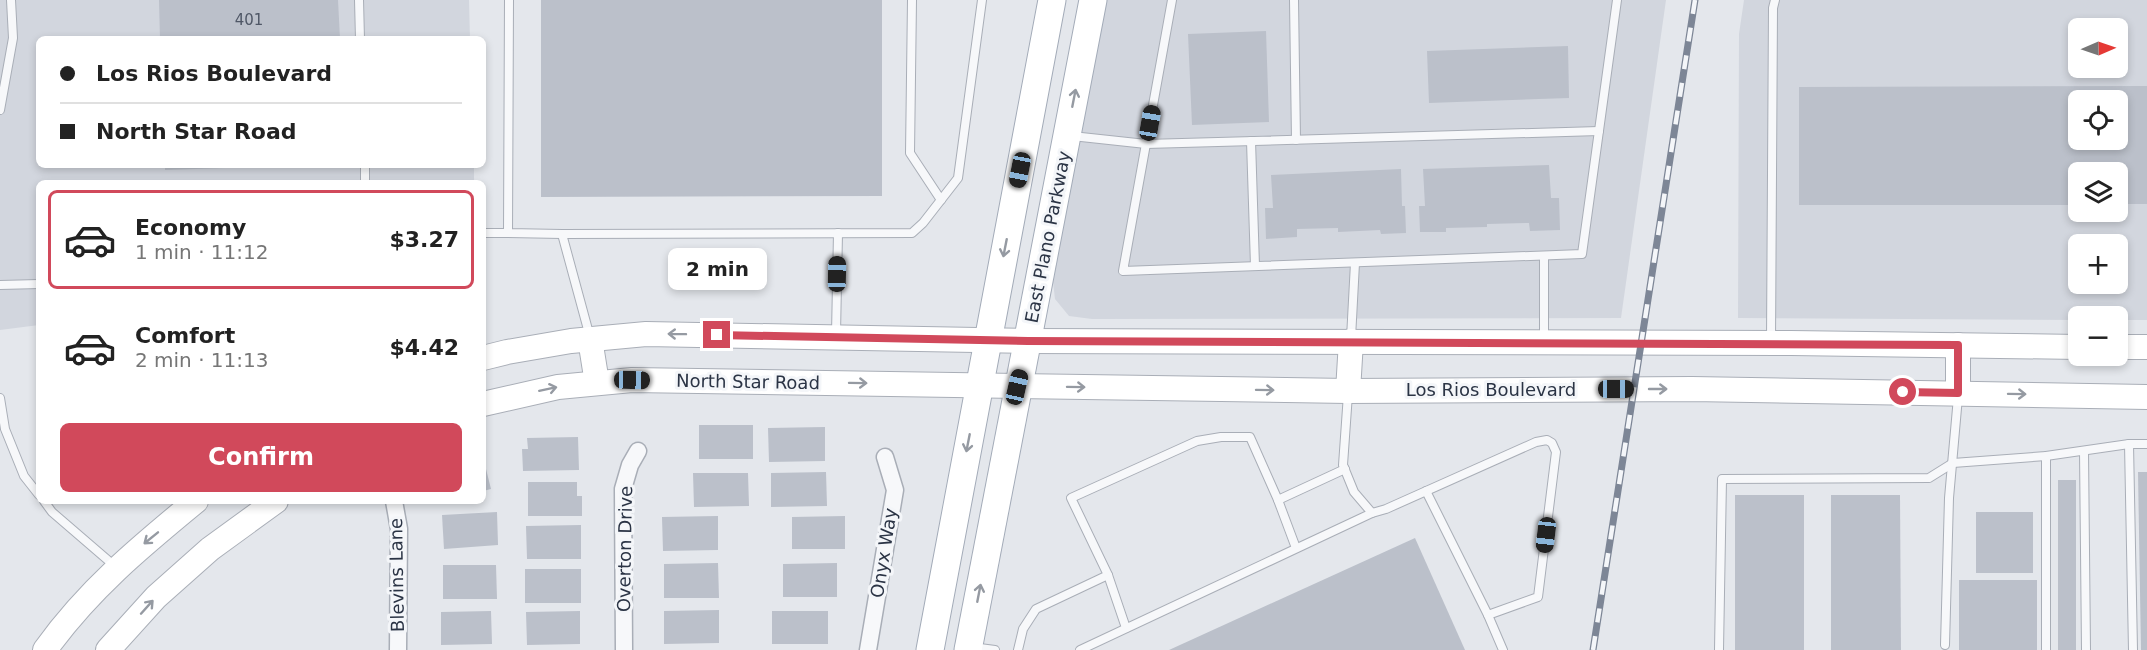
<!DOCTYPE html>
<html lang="en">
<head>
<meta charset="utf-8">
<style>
	body { margin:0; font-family:"DejaVu Sans",sans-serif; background:#f6f6f6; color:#222; height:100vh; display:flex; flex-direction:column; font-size:22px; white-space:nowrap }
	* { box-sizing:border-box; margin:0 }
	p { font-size:20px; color:#767676 }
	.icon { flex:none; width:33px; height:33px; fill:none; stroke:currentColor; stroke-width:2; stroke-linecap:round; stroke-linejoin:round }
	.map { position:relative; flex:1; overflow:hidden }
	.details { position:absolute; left:36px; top:180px; width:450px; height:324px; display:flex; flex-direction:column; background:#fff; border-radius:9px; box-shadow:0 3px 9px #0003 }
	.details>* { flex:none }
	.banner { position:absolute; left:36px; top:36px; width:450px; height:132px; border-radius:9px; box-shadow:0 3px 9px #0003; display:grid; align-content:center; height:132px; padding:0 24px; background:#fff }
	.needle { width:39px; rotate:88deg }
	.controls { position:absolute; left:2068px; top:18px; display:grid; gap:12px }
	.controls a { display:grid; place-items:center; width:60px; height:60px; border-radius:9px; background:#fff; box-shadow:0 3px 9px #0003; font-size:30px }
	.end { position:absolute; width:27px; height:27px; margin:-14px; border:8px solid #d1495b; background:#fff; box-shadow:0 0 0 3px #fff }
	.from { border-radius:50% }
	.bubble { position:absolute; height:42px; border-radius:9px; background:#fff; box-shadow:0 3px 9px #0003; font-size:20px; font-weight:600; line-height:42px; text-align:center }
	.car { position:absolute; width:18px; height:36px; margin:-18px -9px; border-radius:8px; box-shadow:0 0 4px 2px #0007; background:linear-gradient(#222 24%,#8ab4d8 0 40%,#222 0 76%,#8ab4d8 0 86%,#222 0) }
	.banner b { display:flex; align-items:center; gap:21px; height:57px; font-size:22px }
	.banner b+b { border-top:2px solid #e0e0e0 }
	.banner i { width:15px; height:15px; background:#222 }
	ul { padding:10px 0 0; list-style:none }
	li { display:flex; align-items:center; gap:18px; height:99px; margin:0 12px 9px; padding:0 12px; border:3px solid transparent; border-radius:9px }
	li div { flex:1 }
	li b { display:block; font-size:22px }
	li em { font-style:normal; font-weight:600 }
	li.active { border-color:#d1495b }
	li>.icon { width:54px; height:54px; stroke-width:1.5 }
	.button { display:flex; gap:12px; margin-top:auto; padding:12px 24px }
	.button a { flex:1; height:69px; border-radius:9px; background:#d1495b; color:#fff; font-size:24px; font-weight:600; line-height:69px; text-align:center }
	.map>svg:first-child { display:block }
	.built { fill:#d2d6de; fill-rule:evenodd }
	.building { fill:#bbc0ca; fill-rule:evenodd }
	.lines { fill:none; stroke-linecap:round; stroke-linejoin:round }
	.lane-casing { stroke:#a9aeb7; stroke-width:10 }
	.street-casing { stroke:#a9aeb7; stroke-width:19 }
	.secondary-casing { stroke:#a9aeb7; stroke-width:26 }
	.primary-casing { stroke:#a3abb8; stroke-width:29 }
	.lane { stroke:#f7f8fa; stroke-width:8 }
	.street { stroke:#f7f8fa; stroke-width:16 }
	.secondary { stroke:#fff; stroke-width:24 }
	.primary { stroke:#fff; stroke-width:27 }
	.rail-casing { stroke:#7d8696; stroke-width:7 }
	.rail { stroke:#f4f6f9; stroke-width:4.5; stroke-dasharray:14; stroke-linecap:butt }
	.oneway { stroke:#959aa2 }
	.route { stroke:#d1495b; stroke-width:8 }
	.labels { text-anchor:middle; stroke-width:6; stroke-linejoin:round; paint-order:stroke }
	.number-label { font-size:15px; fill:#4f5766 }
	.street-label { font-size:18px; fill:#2b3445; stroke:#f4f6f9 }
</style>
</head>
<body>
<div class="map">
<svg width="2147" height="650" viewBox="0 0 2147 650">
	<rect width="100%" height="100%" fill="#e4e7ec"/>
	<g class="built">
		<polygon points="0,0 469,0 470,39 39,39 39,165 474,165 474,183 39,183 39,325 0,330"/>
		<polygon points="1105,0 1666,0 1621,318 1092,319 1069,316 1055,299 1053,282"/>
		<path d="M 1744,0 L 2147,0 L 2147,320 L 2118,320 L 2118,316 L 2079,316 L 2079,320 L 1738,318 L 1739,34 ZM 2079,28 L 2118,28 L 2118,68 L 2079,68 ZM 2079,100 L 2118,100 L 2118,140 L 2079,140 ZM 2079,172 L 2118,172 L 2118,212 L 2079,212 ZM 2079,244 L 2118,244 L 2118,284 L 2079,284 Z"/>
	</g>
	<g class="building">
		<polygon points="159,0 338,0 340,39 160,39"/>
		<polygon points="541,0 882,0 882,196 541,197"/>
		<polygon points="1266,31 1269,122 1192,125 1188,34"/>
		<polygon points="1568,46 1569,98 1429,103 1427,51"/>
		<path d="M 2147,86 L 2147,204 L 2118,204 L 2118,172 L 2079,172 L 2079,205 L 1799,205 L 1799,87 ZM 2079,100 L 2118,100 L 2118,140 L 2079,140 Z"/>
		<polygon points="165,165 255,165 255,167 165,170"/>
		<polygon points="1549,165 1551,198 1559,198 1560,230 1530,231 1529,223 1487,224 1487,227 1446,228 1446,232 1420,232 1419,206 1425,206 1423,169"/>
		<polygon points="1401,169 1402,206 1405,206 1406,233 1381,234 1380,230 1338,232 1338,228 1297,229 1297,237 1266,239 1265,208 1273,208 1271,175"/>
		<rect x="699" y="425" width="54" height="34"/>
		<polygon points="825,427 825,461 769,462 768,428"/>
		<polygon points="578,437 579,470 523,471 522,449 528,449 527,438"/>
		<polygon points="483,457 491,489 483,491"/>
		<polygon points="826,472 827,506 771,507 771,473"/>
		<polygon points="2138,472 2147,472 2147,650 2141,650"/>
		<polygon points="693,473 748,473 749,506 694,507"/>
		<rect x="2058" y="480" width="18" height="170"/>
		<polygon points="528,482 577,482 577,496 582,496 582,516 528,516"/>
		<rect x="1735" y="495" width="69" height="155"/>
		<polygon points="1831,495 1900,495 1901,650 1831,650"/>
		<polygon points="497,512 498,545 444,549 442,515"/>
		<rect x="1976" y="512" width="57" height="61"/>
		<polygon points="718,516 718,550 663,551 662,517"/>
		<polygon points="845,516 845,549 792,549 792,517"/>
		<polygon points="581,525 581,559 527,559 526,526"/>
		<polygon points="1415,538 1465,650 1169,650"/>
		<polygon points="718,563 719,598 664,598 664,564"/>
		<polygon points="837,563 837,597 783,597 783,564"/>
		<polygon points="443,565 496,565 497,599 443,599"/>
		<rect x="525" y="569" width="56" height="34"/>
		<rect x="1959" y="580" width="78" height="70"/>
		<polygon points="719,610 719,643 664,644 664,611"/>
		<polygon points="491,611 492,644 441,645 441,612"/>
		<polygon points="580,611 580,644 527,645 526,612"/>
		<rect x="772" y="611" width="56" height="33"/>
	</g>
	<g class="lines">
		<g class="lane-casing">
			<g id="lane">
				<polyline points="359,0 360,39"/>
				<polyline points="509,0 508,233 562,234 912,233 923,223 958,178 982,0"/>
				<polyline points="912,0 910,153 941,200"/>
				<polyline points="1172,0 1123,271 1582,254 1617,0"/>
				<polyline points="1294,0 1296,140"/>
				<polyline points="0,110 13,38 11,0"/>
				<polyline points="1072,136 1146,144 1599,131"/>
				<polyline points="1251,141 1255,266"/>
				<polyline points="365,165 365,183"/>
				<polyline points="483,233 508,233"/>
				<polyline points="562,234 590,337"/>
				<polyline points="0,285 39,284"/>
				<polyline points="836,334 838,233"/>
				<polyline points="1351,338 1355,263"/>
				<polyline points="1544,339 1544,256"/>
				<polyline points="1771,341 1773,8 1775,0"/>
				<polyline points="1348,394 1343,465 1354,492 1372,513 1386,509 1536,442 1547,440 1552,443 1556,452 1538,597 1488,615 1503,650"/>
				<polyline points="0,398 5,429 24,476 39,495"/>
				<polyline points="2084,451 2086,650"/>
				<polyline points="1426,491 1488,615"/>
				<polyline points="1278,500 1296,548"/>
				<polyline points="44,501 52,512 117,568"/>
				<polyline points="1108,575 1126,628"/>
				<polyline points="1945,645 1949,498 1958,397"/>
				<polyline points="972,647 995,650"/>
				<polyline points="1018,650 1023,629 1036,609 1108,575 1071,498 1197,441 1221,437 1250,437 1278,500 1345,469"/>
				<polyline points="1080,650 1372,513"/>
				<polyline points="1719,650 1722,479 1929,478 1953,463 2046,456 2129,444"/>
				<polyline points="2046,650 2046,456"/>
				<polyline points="2133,650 2129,444 2147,444"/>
			</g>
		</g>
		<g class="street-casing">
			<g id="street">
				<polyline points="394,501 399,529 398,650"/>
				<polyline points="624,650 623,489 630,465 638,451"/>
				<polyline points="868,650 895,490 885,457"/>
			</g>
		</g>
		<g class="secondary-casing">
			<g id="secondary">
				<polyline points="590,339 597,383"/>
				<polyline points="1958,345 1958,393"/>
				<polyline points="2118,347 2147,347"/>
				<polyline points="483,358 507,352 571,341 646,334 1028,341 1791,343 2079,347"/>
				<polyline points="1348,391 1351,341"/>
				<polyline points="483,404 558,387 632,380 1348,391 1692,389 2147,397"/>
				<path d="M 45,650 C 88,590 140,547 196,501"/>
				<polyline points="108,650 156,597 210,549 276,501"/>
			</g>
		</g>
		<g class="primary-casing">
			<g id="primary">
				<polyline points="930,650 1052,0"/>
				<polyline points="968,650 1093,0"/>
			</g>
		</g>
		<use href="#lane" class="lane"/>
		<use href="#street" class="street"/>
		<use href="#secondary" class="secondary"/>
		<use href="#primary" class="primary"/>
		<g class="rail-casing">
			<polyline id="rail" points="1593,650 1695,0"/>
		</g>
		<use href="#rail" class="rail"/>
	</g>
	<defs><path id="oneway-shaft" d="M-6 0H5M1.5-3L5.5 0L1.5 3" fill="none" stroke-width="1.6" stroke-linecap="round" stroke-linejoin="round" transform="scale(1.5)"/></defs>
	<g class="oneway">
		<use href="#oneway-shaft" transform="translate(1074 98) rotate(-79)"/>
		<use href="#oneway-shaft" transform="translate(1005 248) rotate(101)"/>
		<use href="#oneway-shaft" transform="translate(677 334) rotate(-179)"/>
		<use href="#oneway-shaft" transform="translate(858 383) rotate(1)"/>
		<use href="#oneway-shaft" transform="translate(1076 387) rotate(1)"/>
		<use href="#oneway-shaft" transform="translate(548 389) rotate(-12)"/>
		<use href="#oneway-shaft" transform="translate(1658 389)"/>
		<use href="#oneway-shaft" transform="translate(1265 390) rotate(1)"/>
		<use href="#oneway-shaft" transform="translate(2017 394) rotate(1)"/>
		<use href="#oneway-shaft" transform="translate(968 443) rotate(101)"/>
		<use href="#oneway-shaft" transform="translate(151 538) rotate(141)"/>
		<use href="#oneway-shaft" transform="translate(979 593) rotate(-79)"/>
		<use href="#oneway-shaft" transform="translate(147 607) rotate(-48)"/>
	</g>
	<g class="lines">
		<polyline class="route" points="717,335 1028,341 1958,345 1958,393 1903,392"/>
	</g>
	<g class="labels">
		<g class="number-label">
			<text x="249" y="25">401</text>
		</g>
		<g class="street-label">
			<text transform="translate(1048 237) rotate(-79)" y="6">East Plano Parkway</text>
			<text transform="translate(748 382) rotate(1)" y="6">North Star Road</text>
			<text x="1491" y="396">Los Rios Boulevard</text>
			<text transform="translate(625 549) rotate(-89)" y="6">Overton Drive</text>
			<text transform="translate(884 553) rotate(-81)" y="6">Onyx Way</text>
			<text transform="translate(397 575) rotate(-91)" y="6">Blevins Lane</text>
		</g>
	</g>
</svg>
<div class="controls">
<a><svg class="needle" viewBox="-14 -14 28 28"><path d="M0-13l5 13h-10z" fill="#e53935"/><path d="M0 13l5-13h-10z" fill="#767676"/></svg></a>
<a><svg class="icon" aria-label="locate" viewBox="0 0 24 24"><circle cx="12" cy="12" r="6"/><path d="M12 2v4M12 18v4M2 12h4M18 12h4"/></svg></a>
<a><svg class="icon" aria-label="layers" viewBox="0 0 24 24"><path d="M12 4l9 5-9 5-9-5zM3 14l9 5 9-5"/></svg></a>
<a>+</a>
<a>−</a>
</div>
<i class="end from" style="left:1903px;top:392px"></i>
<i class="end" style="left:717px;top:335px"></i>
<div class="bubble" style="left:668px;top:248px;width:99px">2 min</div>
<i class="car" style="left:1150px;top:123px;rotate:10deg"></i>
<i class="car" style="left:1020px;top:170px;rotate:191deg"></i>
<i class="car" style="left:837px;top:274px;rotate:1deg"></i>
<i class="car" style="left:632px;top:380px;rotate:91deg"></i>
<i class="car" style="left:1017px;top:387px;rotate:13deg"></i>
<i class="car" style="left:1616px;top:389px;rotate:90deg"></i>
<i class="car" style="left:1546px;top:535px;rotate:187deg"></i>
<div class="banner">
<b><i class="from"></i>Los Rios Boulevard</b>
<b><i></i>North Star Road</b>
</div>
<section class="details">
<ul>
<li class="active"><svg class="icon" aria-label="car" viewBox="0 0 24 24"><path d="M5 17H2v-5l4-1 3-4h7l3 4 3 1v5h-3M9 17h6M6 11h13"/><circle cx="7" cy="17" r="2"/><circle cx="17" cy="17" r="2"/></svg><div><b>Economy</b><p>1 min · 11:12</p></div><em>$3.27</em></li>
<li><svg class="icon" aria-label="car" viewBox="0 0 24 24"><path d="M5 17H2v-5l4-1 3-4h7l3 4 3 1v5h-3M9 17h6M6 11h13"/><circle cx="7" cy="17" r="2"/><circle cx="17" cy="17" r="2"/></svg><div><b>Comfort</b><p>2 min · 11:13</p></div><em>$4.42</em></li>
</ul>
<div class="button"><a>Confirm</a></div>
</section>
</div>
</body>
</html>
